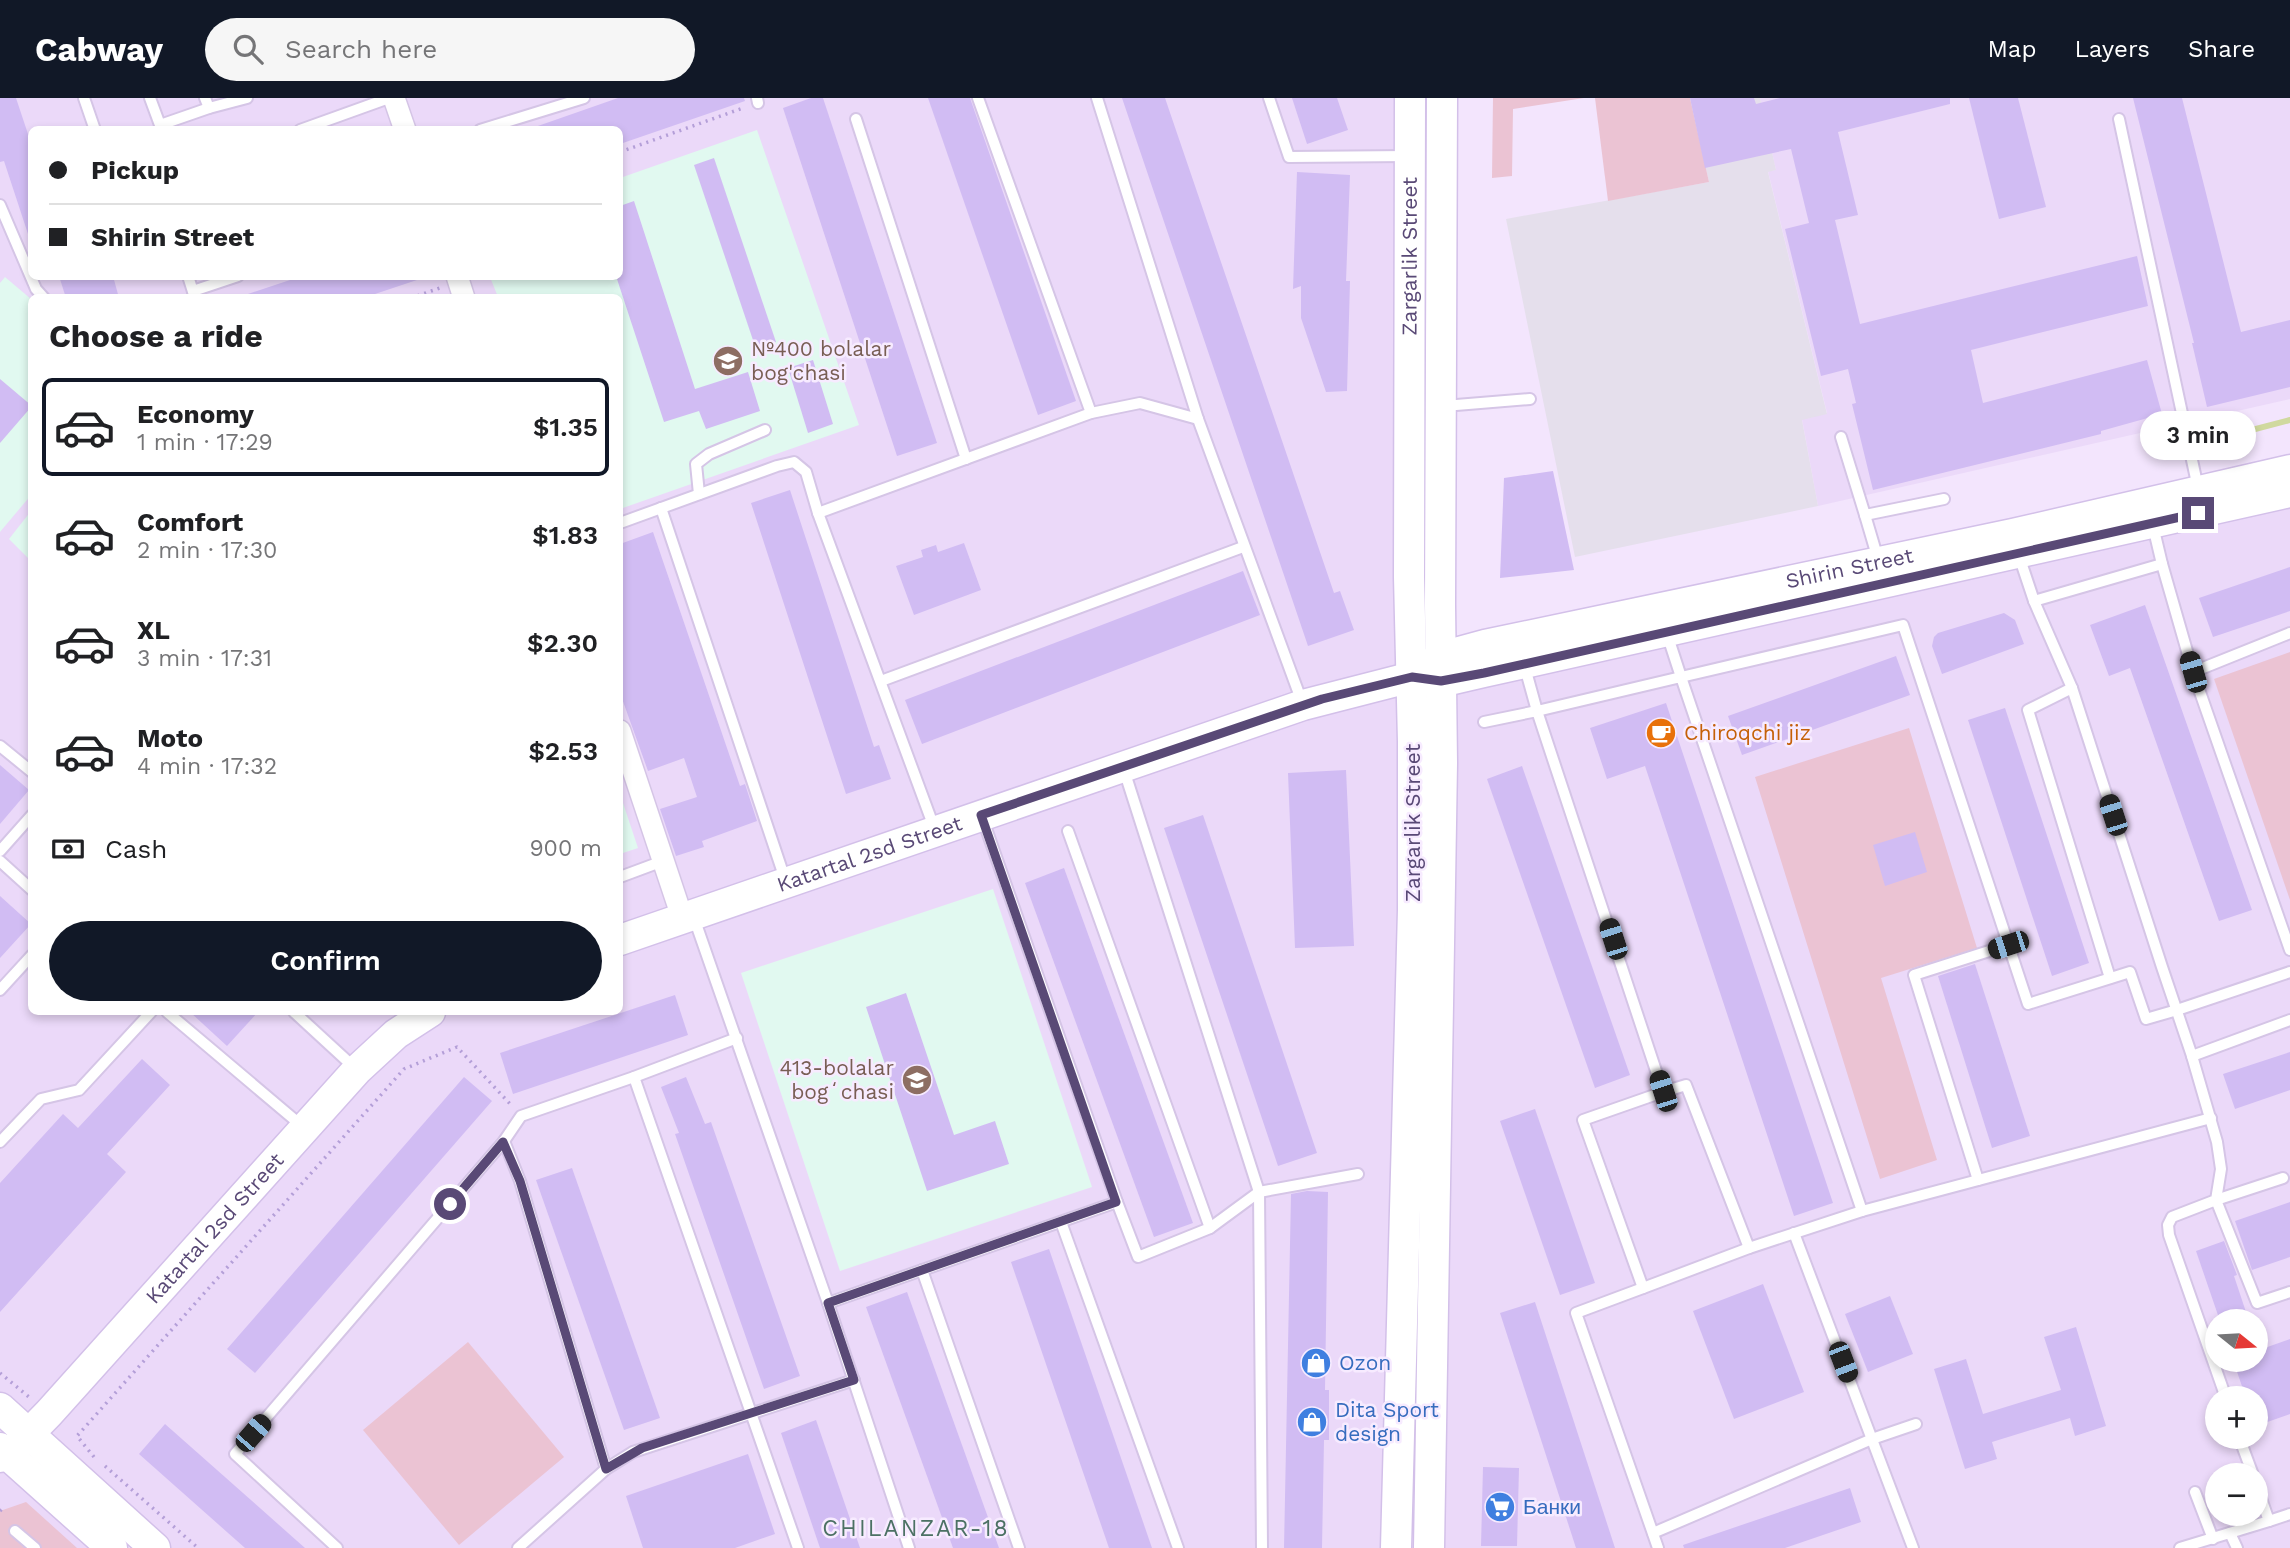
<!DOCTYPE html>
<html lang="en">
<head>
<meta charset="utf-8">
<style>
	body { margin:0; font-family:"Work Sans",sans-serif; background:#f6f6f6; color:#202124; height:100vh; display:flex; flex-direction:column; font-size:26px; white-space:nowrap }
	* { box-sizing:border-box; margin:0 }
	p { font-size:23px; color:#757577 }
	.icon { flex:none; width:38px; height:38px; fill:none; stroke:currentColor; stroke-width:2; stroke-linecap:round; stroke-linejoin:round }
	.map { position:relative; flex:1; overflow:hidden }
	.panel { position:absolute; left:28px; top:196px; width:595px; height:721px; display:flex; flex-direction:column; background:#fff; border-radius:10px; box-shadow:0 4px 10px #0003 }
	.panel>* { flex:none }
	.top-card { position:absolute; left:28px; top:28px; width:595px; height:154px; border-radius:10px; box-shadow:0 4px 10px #0003; display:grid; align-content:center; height:154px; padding:0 21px; background:#fff }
	.needle { width:46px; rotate:108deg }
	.controls { position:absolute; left:2205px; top:1211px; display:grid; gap:14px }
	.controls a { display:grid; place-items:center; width:63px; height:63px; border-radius:50%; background:#fff; box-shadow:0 4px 10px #0003; font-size:35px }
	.end { position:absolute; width:32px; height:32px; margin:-16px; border:9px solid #594976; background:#fff; box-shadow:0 0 0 4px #fff }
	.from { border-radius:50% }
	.bubble { position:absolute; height:49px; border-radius:24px; background:#fff; box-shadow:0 4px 10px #0003; font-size:23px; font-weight:600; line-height:49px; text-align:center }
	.car { position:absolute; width:21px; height:42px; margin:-21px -10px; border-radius:9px; box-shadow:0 0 5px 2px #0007; background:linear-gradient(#222 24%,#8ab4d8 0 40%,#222 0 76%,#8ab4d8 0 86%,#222 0) }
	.top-card b { display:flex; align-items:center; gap:24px; height:66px; font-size:26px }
	.top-card b+b { border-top:2px solid #e0e0e0 }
	.top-card i { width:18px; height:18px; background:#202124 }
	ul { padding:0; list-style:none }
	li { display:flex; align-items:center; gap:21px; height:98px; margin:0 14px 10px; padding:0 7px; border:4px solid transparent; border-radius:10px }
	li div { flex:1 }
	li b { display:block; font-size:26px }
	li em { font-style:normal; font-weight:600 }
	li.on { border-color:#111827 }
	li>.icon { width:63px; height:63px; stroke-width:1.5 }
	h2 { padding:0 21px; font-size:32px; line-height:84px }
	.pay { display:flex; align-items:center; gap:18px; height:77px; padding:0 21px; font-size:26px }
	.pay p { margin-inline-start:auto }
	.action { display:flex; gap:14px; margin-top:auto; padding:14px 21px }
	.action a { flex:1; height:80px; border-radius:42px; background:#111827; color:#fff; font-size:28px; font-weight:600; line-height:80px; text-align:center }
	header { display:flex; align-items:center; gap:42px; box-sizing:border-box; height:98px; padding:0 35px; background:#111827; color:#fff }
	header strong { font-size:33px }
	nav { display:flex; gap:38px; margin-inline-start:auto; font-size:24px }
	.search { width:490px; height:63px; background:#f6f6f6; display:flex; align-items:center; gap:18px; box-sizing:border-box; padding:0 24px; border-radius:38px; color:#757577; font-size:26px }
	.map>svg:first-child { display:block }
	.residential { fill:#ebd9f9; fill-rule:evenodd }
	.industrial { fill:#e5dfec }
	.education { fill:#e1f9f0 }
	.green { fill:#ebc3d3 }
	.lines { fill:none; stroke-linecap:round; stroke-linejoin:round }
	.stream { stroke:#d0d99f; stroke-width:6 }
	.building { fill:#d1bcf3 }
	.lane-casing { stroke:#d5c5e6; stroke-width:14 }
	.street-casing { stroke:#d5c5e6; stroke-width:24 }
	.secondary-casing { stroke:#d3c0e9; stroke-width:33 }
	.path { stroke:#b49fd8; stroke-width:3.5; stroke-dasharray:2 5; stroke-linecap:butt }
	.lane { stroke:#fff; stroke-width:10 }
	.street { stroke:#fff; stroke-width:21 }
	.secondary { stroke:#fff; stroke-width:30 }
	.route { stroke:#594976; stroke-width:9 }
	.labels { text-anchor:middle; stroke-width:5; stroke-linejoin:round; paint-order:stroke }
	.street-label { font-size:21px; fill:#594976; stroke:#f7ebff }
	.education-label { font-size:21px; fill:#785e54; stroke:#f7ebff; text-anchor:start }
	.food-label { font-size:21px; fill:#c56008; stroke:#f7ebff; text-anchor:start }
	.shop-label { font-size:21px; fill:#366cbe; stroke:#f7ebff; text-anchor:start }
	.neighbourhood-label { font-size:23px; letter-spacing:2px; fill:#4c7164; stroke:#f7ebff }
</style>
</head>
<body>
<header>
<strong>Cabway</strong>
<div class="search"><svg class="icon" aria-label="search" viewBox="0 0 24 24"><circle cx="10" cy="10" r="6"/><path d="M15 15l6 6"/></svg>Search here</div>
<nav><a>Map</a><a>Layers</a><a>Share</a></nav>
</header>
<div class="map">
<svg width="2290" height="1450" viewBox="0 0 2290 1450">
	<rect width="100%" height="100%" fill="#f3e5fd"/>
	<g class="residential">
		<path d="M 0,0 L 1410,0 L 1396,1450 L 155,1450 L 0,1310 ZM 32,32 L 620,32 L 620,178 L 32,178 ZM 32,200 L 620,200 L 620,914 L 32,914 Z"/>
		<polygon points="1760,0 2290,0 2290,301 1818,408 1802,321 1827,315 1768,73 1776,72"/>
		<path d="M 2290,394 L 2290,1450 L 1429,1450 L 1441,584 ZM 2217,1223 L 2256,1223 L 2256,1262 L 2217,1262 ZM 2217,1300 L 2256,1300 L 2256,1339 L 2217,1339 ZM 2217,1377 L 2256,1377 L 2256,1416 L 2217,1416 Z"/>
		<polygon points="0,1359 112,1450 0,1450"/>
	</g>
	<polygon class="industrial" points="1690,0 1760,0 1776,72 1768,74 1827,316 1802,322 1818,408 1575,459 1506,121 1709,84"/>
	<g class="education">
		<polygon points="757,32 859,327 620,411 620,200 498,199 490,179 620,178 620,80"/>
		<polygon points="5,179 31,201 32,396 0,434 0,185"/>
		<polygon points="31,413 31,463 9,441"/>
		<polygon points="620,696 638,750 620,756"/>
		<polygon points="993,791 1092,1089 840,1173 741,875"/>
	</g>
	<g class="green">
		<polygon points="1493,0 1584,0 1513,11 1512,78 1492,80"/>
		<polygon points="1595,0 1690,0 1709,84 1608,103"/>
		<polygon points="2290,554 2290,802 2214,581"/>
		<polygon points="1909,630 1977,850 1881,880 1937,1062 1880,1081 1755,679"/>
		<polygon points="468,1244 564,1359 459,1447 363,1332"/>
		<polygon points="26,1404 77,1450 0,1450 0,1413"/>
	</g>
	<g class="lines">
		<polyline class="stream" points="2202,345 2290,322"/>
	</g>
	<g class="building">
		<polygon points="0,0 16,0 32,48 32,136 28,136 4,63 0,64"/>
		<polygon points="618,0 744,0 745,3 620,46 620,32 536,32 535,29"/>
		<polygon points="811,0 823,0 937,345 897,358 783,10"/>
		<polygon points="928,0 970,0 1076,303 1038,317"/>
		<polygon points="1122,0 1165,0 1334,495 1340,493 1354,532 1308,548"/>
		<polygon points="1292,0 1337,0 1348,32 1307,46"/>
		<polygon points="1690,0 1754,0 1756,6 1780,0 1950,0 1950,6 1838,34 1858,117 1835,122 1860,226 2137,158 2148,208 1971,252 1983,305 2147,262 2162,316 2101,333 2101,336 1873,392 1852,306 1856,305 1848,271 1821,278 1785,131 1809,125 1791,51 1705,70"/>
		<polygon points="1969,0 2018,0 2046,109 1999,121"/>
		<polygon points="2133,0 2182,0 2241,234 2290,222 2290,289 2207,309 2192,245 2194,245"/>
		<polygon points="714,60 776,244 756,251 694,67"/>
		<polygon points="1297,74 1350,77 1346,183 1350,183 1347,293 1326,294 1301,220 1301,188 1293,191"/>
		<polygon points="634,103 695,291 748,274 760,313 706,331 699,313 664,324 616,178 620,178 620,108"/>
		<polygon points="59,178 113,178 119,200 66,200"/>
		<polygon points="302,178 417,178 417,182 363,200 249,200 248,196"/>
		<polygon points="813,262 833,326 808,335 788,270"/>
		<polygon points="0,281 32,308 0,345"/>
		<polygon points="1553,373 1574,472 1500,480 1504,380"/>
		<polygon points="790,392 874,649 879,647 891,681 846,696 751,405"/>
		<polygon points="653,434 740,688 745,686 757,723 702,743 704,749 676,758 660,711 697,699 684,660 648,673 620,595 620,446"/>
		<polygon points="964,445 981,492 914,517 896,468 923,459 921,452 936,447 938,454"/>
		<polygon points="2290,469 2290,513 2213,539 2199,500"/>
		<polygon points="1243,473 1260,517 922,646 905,602"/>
		<polygon points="2145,507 2252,812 2219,823 2130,570 2109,578 2090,527"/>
		<polygon points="2004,515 2015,522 2024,546 1942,576 1932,548 1934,539 1938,535"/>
		<polygon points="1896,558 1910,597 1742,657 1728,618"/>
		<polygon points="1666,605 1833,1105 1794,1118 1645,668 1607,681 1590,630"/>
		<polygon points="2005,610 2089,865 2052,878 1968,622"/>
		<polygon points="0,667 29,692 0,726"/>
		<polygon points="1522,668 1630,977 1595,990 1487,681"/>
		<polygon points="1346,672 1354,848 1295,850 1288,675"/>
		<polygon points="1203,717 1317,1055 1278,1068 1164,730"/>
		<polygon points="1915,734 1927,774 1885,788 1873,747"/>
		<polygon points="1064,770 1193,1125 1154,1139 1025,785"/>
		<polygon points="0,798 31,826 0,860"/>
		<polygon points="1975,866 2030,1038 1992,1050 1938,878"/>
		<polygon points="906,895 954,1037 995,1023 1009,1066 927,1093 866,909"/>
		<polygon points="675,897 688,937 513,996 500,955"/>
		<polygon points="190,914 258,914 227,948"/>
		<polygon points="2290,954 2290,992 2235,1011 2223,976"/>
		<polygon points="142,961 170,987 107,1056 126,1074 0,1214 0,1085 63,1016 78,1030"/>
		<polygon points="464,979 492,1003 255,1275 227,1251"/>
		<polygon points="686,979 705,1026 711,1024 800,1278 764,1291 675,1036 679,1035 661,989"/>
		<polygon points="1535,1011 1595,1185 1560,1197 1500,1023"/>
		<polygon points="572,1070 660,1320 624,1332 536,1082"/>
		<polygon points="1307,1093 1328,1094 1325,1292 1329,1292 1329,1342 1324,1342 1322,1450 1284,1450 1291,1096"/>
		<polygon points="2290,1104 2290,1159 2252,1172 2235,1123"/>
		<polygon points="2224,1143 2237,1177 2234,1178 2249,1223 2220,1223 2196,1153"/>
		<polygon points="1049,1151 1152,1450 1109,1450 1011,1164"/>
		<polygon points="1763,1186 1804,1294 1734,1321 1693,1213"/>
		<polygon points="907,1194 999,1450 953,1450 866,1209"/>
		<polygon points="1890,1198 1913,1256 1868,1274 1845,1216"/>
		<polygon points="1535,1204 1615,1450 1576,1450 1500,1215"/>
		<polygon points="2076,1229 2106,1328 2075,1338 2070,1320 1992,1344 1997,1361 1965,1371 1934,1271 1966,1261 1983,1316 2061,1292 2044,1239"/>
		<polygon points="2290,1241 2290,1316 2256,1328 2256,1300 2246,1300 2233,1262 2256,1262 2256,1253"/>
		<polygon points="816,1322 860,1450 820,1450 781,1335"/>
		<polygon points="165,1326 305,1450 245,1450 139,1356"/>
		<polygon points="748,1356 775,1436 735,1450 643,1450 626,1398"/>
		<polygon points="1483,1369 1519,1370 1517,1448 1481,1448"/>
		<polygon points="1850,1390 1861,1424 1785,1450 1684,1450 1683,1447"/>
	</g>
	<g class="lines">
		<g class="lane-casing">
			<g id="lane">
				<polyline points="84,0 95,32"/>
				<polyline points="150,0 160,27 209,10"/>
				<polyline points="205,0 209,10 247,0"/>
				<polyline points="757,0 758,5"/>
				<polyline points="1097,0 1198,321 1302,604"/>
				<polyline points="1269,0 1289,59 1409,58"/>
				<polyline points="856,21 966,361"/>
				<polyline points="2119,21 2198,390"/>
				<polyline points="300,32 389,0"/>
				<polyline points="480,32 584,0"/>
				<polyline points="0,107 36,191 44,200"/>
				<polyline points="188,178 195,200"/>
				<polyline points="193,193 238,178"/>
				<polyline points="1444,308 1530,301"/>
				<polyline points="1091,315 1140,305 1198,321"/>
				<polyline points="1841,339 1865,417 1944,401"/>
				<polyline points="699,396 696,366 709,356 765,332"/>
				<polyline points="661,410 786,784"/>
				<polyline points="818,415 1091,315 978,0"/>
				<polyline points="1865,417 1878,461"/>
				<polyline points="620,425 777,368 794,364 806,374 818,415 935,732"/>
				<polyline points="2153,428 2162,466"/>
				<polyline points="2018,455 2034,503 2072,590 2162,869 2192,958 2217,1044 2221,1071 2216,1102 2172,1119 2168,1127 2169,1137 2226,1300"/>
				<polyline points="2034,503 2162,466 2193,574 2290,852"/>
				<polyline points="1667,536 1681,579 1903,527 2028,906 2130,874 2146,921 2177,912 2290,874"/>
				<polyline points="1524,566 1537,613 1681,579 1862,1113"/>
				<polyline points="2193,574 2290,535"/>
				<polyline points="881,583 1243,449"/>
				<polyline points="2072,590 2028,612 2110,880"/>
				<polyline points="1484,624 1537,613 1663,994 1686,987 1749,1150"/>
				<polyline points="0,648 32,674"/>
				<polyline points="1123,669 1259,1094 1262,1450"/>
				<polyline points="982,719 1117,1104 1138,1159 1210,1130 1068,733"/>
				<polyline points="0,753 32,717"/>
				<polyline points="0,763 32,792"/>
				<polyline points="620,779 663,763"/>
				<polyline points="694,820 828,1205 909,1450"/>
				<polyline points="0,892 32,857"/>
				<polyline points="167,914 302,1028"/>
				<polyline points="294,914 356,971"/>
				<polyline points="2192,958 2290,922"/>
				<polyline points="634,979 798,1450"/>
				<polyline points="504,1043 520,1083 606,1371"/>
				<polyline points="0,1044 41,1001 79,992 151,914"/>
				<polyline points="2283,1080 2216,1102 2257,1205 2290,1194"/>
				<polyline points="1978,1082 1914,877 2008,847"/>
				<polyline points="1061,1124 1178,1450"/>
				<polyline points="1210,1130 1259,1094 1358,1076"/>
				<polyline points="1794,1135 1913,1450"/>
				<polyline points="922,1172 1019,1450"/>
				<polyline points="1643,1190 1749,1150 1862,1113 2211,1020"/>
				<polyline points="828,1205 1117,1104"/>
				<polyline points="2239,1339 2253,1377"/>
				<polyline points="2256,1386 2269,1423 2290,1416"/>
				<polyline points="2195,1394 2213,1441"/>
				<polyline points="15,1433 35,1450"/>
				<polyline points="1653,1435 1872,1341 1916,1326"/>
				<polyline points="2230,1435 2237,1450"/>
				<polyline points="337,1450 235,1356 504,1043 521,1018 634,979 737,940"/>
				<polyline points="518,1450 606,1371 633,1354 854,1282"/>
				<polyline points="1658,1450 1576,1215 1643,1190 1583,1022 1663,994"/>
				<polyline points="2180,1450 2269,1423"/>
			</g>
		</g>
		<g class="street-casing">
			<g id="street">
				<polyline points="394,0 405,32"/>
				<polyline points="457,178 464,200"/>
				<polyline points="620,633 682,819"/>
			</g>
		</g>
		<g class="secondary-casing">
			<g id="secondary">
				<path id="s1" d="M 1426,569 L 1441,559 L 1485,547 L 2013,436 L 2290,372"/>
				<path id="s2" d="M 620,842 L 1303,607 L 1412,579 L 1441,584 L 1484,574 L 2290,394"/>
				<polyline points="0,1310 155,1450"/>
				<polyline points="0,1350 112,1450"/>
				<path id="s3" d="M 0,1359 L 8,1357 L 49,1315 L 357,972 L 396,936 L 430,914"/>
				<path id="s4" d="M 1396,1450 L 1413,812 L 1413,644 L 1409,479 L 1410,0"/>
				<polyline points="1429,1450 1442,665 1440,507 1442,0"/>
			</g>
		</g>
		<g class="path">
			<polyline points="620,54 743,10"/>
			<polyline points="411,200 440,190"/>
			<polyline points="0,1275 29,1299"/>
			<polyline points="94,1359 77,1338 404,971 457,949 512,1008"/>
			<polyline points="105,1368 198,1450"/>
			<polyline points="0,1413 2,1411"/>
		</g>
		<use href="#lane" class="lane"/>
		<use href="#street" class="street"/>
		<use href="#secondary" class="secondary"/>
	</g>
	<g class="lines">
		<polyline class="route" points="450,1106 503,1044 520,1083 606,1371 642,1350 854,1282 828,1205 1116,1104 981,717 1322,601 1412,579 1441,583 1484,575 2198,415"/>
	</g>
	<defs>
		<g id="school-disc" transform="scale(1.575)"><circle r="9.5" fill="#8d6e63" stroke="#f7ebff"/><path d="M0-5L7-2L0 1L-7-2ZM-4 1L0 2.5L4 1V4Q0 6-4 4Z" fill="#fff"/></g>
		<g id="cafe-disc" transform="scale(1.575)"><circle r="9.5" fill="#e8710a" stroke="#f7ebff"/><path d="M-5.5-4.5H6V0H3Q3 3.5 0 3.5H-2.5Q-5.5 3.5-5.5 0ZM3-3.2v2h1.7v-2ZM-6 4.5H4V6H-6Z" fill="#fff"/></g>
		<g id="shop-disc" transform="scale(1.575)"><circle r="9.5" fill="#3f7fe0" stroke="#f7ebff"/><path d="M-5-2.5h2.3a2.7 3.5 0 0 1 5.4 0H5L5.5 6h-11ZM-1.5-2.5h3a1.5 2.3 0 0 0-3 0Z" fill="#fff"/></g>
		<g id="supermarket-disc" transform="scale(1.575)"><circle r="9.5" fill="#3f7fe0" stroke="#f7ebff"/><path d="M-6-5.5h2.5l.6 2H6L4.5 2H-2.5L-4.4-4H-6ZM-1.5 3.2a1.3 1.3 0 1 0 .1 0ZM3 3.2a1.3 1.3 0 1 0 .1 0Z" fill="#fff"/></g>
	</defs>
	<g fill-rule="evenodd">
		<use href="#school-disc" x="728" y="263"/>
		<use href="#cafe-disc" x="1661" y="635"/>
		<use href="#school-disc" x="917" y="982"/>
		<use href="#shop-disc" x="1316" y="1265"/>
		<use href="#shop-disc" x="1312" y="1324"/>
		<use href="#supermarket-disc" x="1500" y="1409"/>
	</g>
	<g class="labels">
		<g class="street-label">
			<text dy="7" stroke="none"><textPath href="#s4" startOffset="1292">Zargarlik Street</textPath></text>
			<text dy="7" stroke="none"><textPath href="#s1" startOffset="436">Shirin Street</textPath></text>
			<text transform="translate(1413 725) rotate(-90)" y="7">Zargarlik Street</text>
			<text dy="7" stroke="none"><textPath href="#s2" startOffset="264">Katartal 2sd Street</textPath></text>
			<text dy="7" stroke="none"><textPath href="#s3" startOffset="315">Katartal 2sd Street</textPath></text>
		</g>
		<g class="education-label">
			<text x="751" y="258">№400 bolalar<tspan x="751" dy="24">bog'chasi</tspan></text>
			<text x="894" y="977" text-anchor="end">413-bolalar<tspan x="894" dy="24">bogʻchasi</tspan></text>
		</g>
		<g class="food-label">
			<text x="1684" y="642">Chiroqchi jiz</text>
		</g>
		<g class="shop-label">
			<text x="1339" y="1272">Ozon</text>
			<text x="1335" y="1319">Dita Sport<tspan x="1335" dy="24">design</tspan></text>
			<text x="1523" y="1416">Банки</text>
		</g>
		<g class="neighbourhood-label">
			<text x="916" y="1438">CHILANZAR-18</text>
		</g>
	</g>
</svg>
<div class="controls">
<a><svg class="needle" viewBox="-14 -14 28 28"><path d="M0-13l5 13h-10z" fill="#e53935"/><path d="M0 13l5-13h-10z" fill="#757577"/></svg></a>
<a>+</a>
<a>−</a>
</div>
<i class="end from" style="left:450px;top:1106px"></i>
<i class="end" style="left:2198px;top:415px"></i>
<div class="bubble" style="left:2140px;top:313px;width:116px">3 min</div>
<i class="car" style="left:2193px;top:574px;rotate:344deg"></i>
<i class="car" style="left:2113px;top:717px;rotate:342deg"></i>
<i class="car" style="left:1613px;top:841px;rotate:342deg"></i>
<i class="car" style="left:2008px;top:847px;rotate:252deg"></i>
<i class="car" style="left:1663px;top:993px;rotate:342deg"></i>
<i class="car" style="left:1843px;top:1264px;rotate:159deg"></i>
<i class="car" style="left:253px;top:1335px;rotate:41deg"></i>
<div class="top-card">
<b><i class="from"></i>Pickup</b>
<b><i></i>Shirin Street</b>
</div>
<section class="panel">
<h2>Choose a ride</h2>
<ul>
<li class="on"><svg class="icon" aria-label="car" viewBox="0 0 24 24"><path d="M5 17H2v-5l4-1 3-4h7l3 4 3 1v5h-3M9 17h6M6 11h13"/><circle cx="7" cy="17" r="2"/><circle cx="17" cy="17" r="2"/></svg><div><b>Economy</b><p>1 min · 17:29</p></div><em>$1.35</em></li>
<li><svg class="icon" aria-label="car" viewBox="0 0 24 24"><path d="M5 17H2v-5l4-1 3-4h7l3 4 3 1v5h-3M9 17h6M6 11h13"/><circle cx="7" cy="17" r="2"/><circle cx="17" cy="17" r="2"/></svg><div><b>Comfort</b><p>2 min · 17:30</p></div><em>$1.83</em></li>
<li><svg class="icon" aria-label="car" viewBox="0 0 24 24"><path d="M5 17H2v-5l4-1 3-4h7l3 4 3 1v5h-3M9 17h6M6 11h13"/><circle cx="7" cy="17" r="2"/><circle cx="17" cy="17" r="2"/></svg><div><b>XL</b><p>3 min · 17:31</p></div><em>$2.30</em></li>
<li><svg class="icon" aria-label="car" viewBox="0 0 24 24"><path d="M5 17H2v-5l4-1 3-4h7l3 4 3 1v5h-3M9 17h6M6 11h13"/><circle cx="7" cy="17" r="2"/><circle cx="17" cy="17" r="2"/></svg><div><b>Moto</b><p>4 min · 17:32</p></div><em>$2.53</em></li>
</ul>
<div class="pay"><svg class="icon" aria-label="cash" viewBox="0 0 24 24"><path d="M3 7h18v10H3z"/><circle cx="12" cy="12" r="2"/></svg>Cash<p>900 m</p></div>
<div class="action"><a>Confirm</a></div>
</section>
</div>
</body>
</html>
